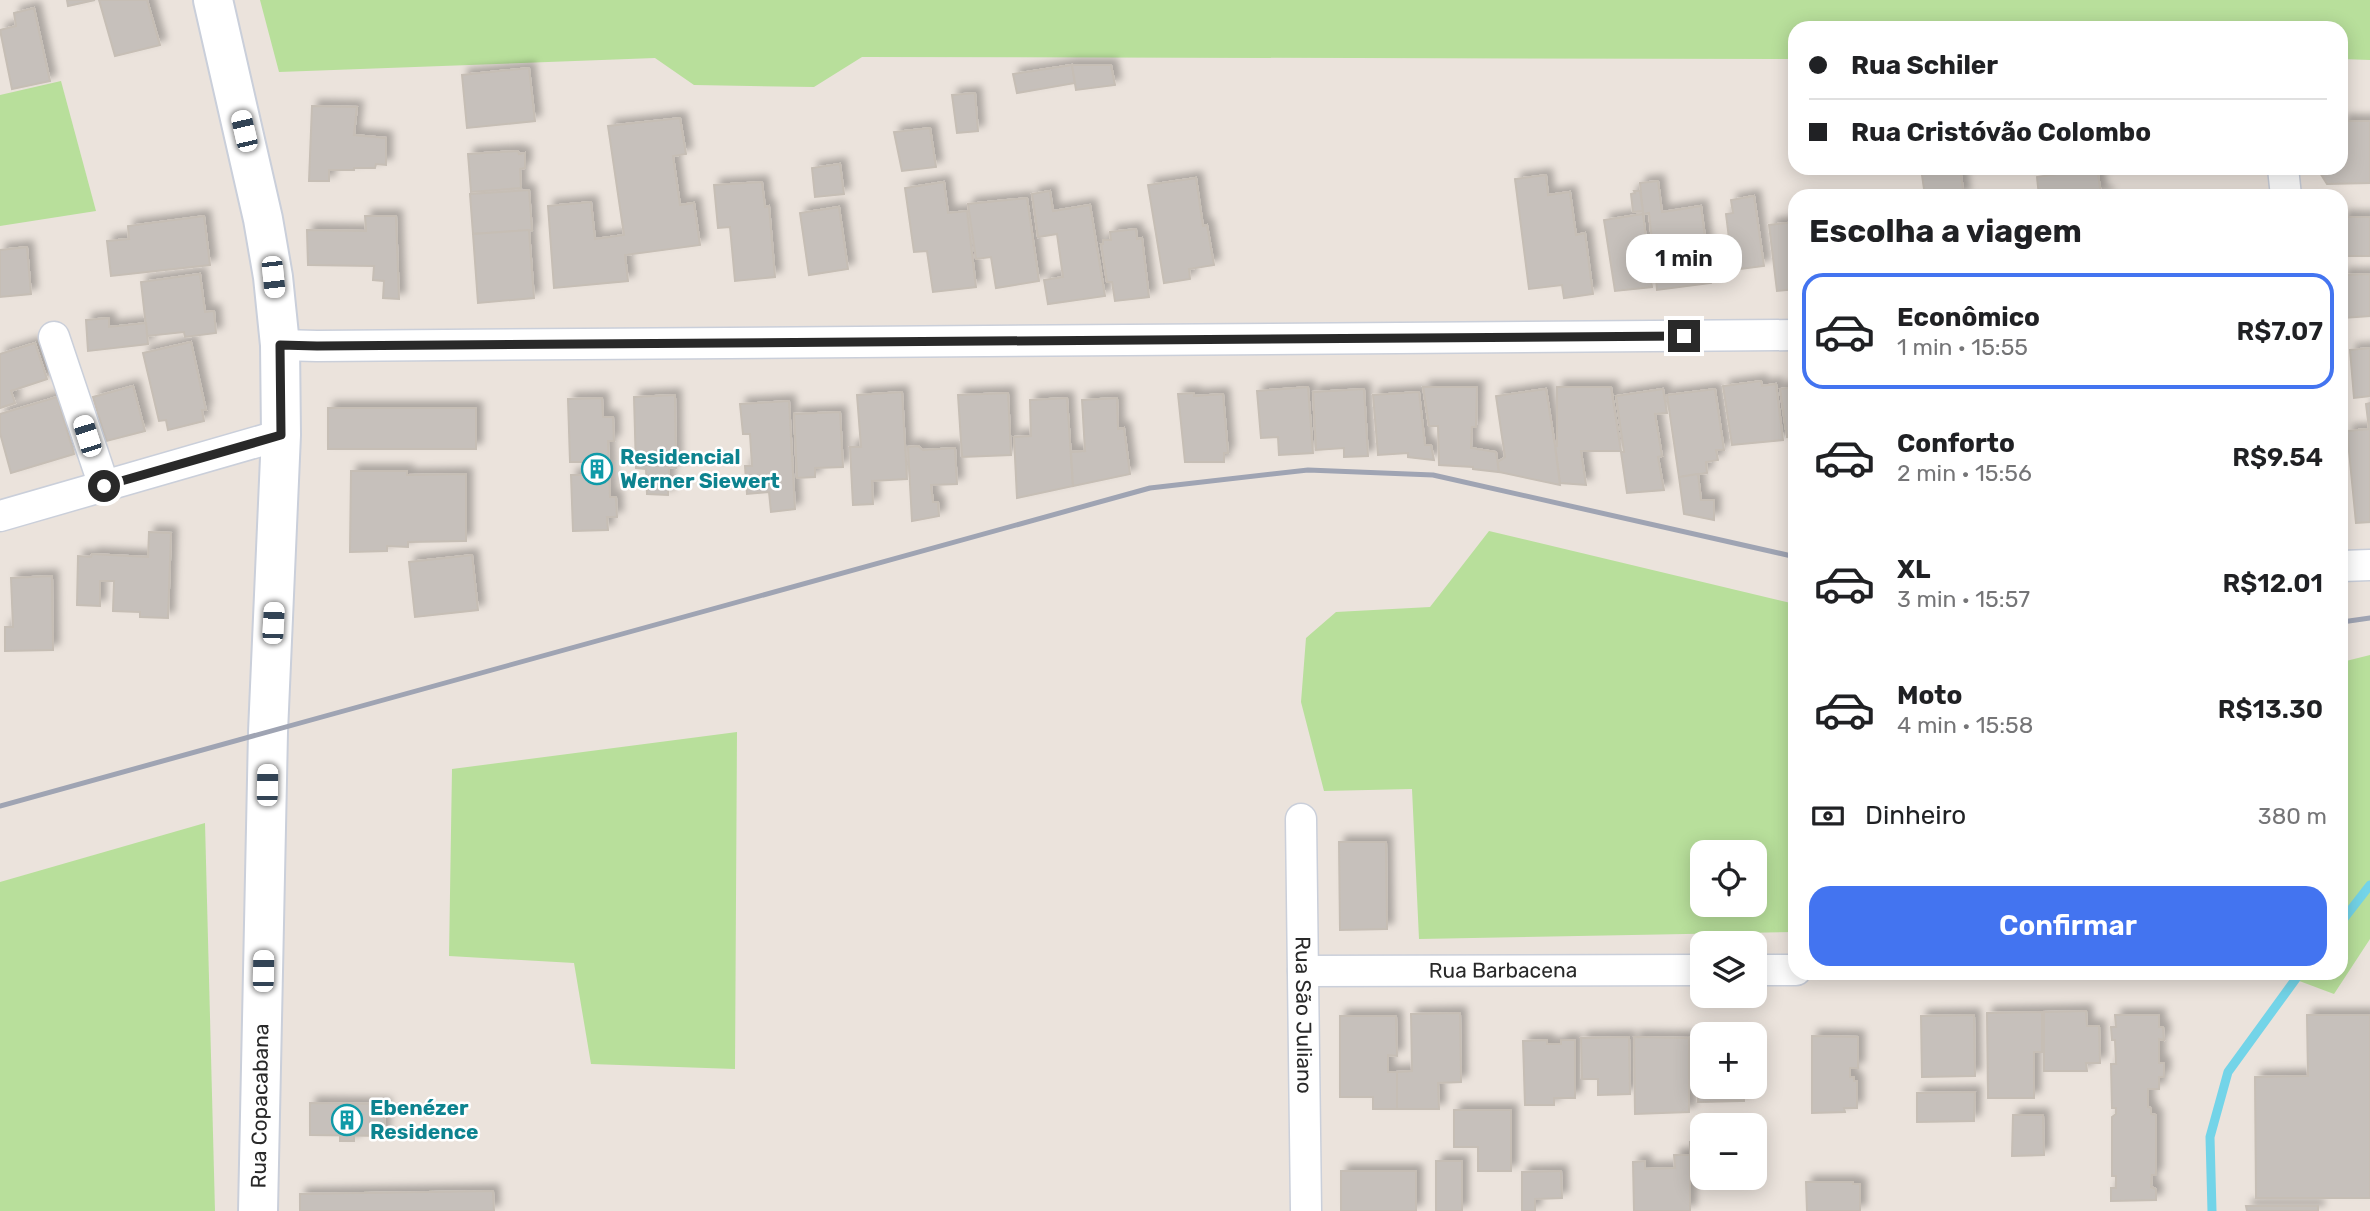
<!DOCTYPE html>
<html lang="pt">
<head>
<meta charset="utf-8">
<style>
	body { margin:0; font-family:Rubik,sans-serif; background:#f6f6f6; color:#202124; height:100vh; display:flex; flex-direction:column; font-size:26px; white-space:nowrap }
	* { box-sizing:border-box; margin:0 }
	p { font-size:23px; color:#757577 }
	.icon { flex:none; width:38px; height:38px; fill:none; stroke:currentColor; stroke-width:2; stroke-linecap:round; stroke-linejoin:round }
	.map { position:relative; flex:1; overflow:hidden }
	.panel { position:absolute; left:1788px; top:189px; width:560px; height:791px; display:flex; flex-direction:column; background:#fff; border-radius:21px; box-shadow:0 4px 18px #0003 }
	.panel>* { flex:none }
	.guide { position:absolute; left:1788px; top:21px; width:560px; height:154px; border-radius:21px; box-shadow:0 4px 18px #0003; display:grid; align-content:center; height:154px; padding:0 21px; background:#fff }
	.fabs { position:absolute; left:1690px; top:840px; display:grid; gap:14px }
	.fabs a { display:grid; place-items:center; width:77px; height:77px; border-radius:14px; background:#fff; box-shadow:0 4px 18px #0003; font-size:35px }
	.end { position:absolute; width:32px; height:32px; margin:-16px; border:9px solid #292929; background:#fff; box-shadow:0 0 0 4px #fff }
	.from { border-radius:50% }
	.bubble { position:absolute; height:49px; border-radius:21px; background:#fff; box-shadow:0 4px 18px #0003; font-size:23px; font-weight:600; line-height:49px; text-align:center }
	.car { position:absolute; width:21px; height:42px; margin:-21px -10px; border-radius:9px; box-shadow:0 0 5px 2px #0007; background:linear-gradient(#fff 24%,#345 0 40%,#fff 0 76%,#345 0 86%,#fff 0) }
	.guide b { display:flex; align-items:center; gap:24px; height:66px; font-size:26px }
	.guide b+b { border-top:2px solid #e0e0e0 }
	.guide i { width:18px; height:18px; background:#202124 }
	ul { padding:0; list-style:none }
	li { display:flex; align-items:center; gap:21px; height:116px; margin:0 14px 10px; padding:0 7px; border:4px solid transparent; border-radius:21px }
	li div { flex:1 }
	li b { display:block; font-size:26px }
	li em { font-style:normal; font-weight:600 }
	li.current { border-color:#4374f0 }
	li>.icon { width:63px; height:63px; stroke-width:1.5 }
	h2 { padding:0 21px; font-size:32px; line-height:84px }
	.pay { display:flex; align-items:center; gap:18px; height:77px; padding:0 21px; font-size:26px }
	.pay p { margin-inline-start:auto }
	.cta { display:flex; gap:14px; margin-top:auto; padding:14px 21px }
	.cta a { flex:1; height:80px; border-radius:21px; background:#4374f0; color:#fff; font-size:28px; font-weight:600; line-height:80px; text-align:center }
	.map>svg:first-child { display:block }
	.green { fill:#b8df9b; fill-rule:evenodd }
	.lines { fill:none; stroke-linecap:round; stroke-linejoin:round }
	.stream { stroke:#73d4e8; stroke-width:9 }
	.building { fill:#c6c0bb; stroke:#c6beb5; stroke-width:2; filter:url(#shadow) }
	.street-casing { stroke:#cacfda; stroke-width:33 }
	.secondary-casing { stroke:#cacfda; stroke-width:42 }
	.street { stroke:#fff; stroke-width:30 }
	.secondary { stroke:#fff; stroke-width:38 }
	.rail { stroke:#9fa4b3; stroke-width:5 }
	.route { stroke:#292929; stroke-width:9 }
	.labels { text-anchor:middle; stroke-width:5; stroke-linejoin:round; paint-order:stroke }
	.culture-label { font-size:21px; font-weight:bold; fill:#0d838f; stroke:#fff; text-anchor:start }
	.street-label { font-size:21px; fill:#292929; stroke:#fff }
</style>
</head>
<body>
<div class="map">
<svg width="2370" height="1211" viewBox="0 0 2370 1211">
	<defs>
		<filter id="shadow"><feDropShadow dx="6" dy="-6" stdDeviation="3.5" flood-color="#0004"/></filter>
	</defs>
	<rect width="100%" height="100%" fill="#ebe3dc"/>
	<g class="green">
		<polygon points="260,0 2370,0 2370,60 2342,59 2342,28 1796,28 1795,59 862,57 814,87 694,85 655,58 279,72"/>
		<polygon points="61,81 96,211 0,226 0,95"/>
		<path d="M 1489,531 L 1795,604 L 1795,932 L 1419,939 L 1412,789 L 1324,791 L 1301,702 L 1306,638 L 1336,612 L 1430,607 ZM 1755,852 L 1755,905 L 1703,905 L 1703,852 Z"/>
		<polygon points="2370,655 2370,939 2334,994 2278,973 2342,973 2342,662"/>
		<polygon points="737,732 735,1069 591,1064 574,963 449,956 452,769"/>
		<polygon points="205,823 215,1211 0,1211 0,882"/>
	</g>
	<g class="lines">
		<g class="stream">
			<polyline points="2342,921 2370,885"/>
			<polyline points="2212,1211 2210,1137 2228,1072 2300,973"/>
		</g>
	</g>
	<g class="building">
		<polygon points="67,0 95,0 68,6"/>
		<polygon points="99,0 147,0 160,45 115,56"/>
		<polygon points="34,8 50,81 12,89 0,30 16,26 14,13"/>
		<polygon points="1072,65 1075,83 1017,93 1013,74"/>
		<polygon points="1072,65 1111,65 1115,85 1076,90"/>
		<polygon points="529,68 535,121 467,128 462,75"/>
		<polygon points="975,93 978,131 957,133 952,95"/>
		<polygon points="312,106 357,107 354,135 386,138 386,165 376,164 375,168 354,168 354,170 329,170 329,181 309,181"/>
		<polygon points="680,118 686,154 673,156 680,205 694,203 700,245 625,255 628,281 554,288 548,206 591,202 595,239 624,235 608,126"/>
		<polygon points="2342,121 2370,121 2370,183 2327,184 2317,168 2342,168"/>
		<polygon points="930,128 936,167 902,171 894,132"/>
		<polygon points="518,151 519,154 525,153 525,168 520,169 521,188 471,192 468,154"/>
		<polygon points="840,164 844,194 815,197 812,168"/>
		<polygon points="1921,168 1960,168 1964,196 1925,196"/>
		<polygon points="2097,168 2101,194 2107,193 2107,196 2039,196 2037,177"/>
		<polygon points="1546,175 1548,195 1570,192 1576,235 1585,233 1593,294 1564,298 1562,285 1529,289 1515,179"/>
		<polygon points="1196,178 1203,226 1207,225 1214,265 1189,269 1190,279 1164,283 1148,185"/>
		<polygon points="1658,181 1662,212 1701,206 1711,283 1657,290 1649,213 1643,214 1640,183"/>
		<polygon points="762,182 765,207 769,206 775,277 735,281 730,227 718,228 714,185"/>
		<polygon points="944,182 948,213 967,211 976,287 933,292 927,251 914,252 905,188"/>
		<polygon points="529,190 532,230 473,234 470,194"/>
		<polygon points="1050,191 1053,211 1090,205 1105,296 1048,304 1044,280 1063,277 1057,234 1038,237 1032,194"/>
		<polygon points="1634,191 1640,191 1643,211 1633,212 1631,194 1635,193"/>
		<polygon points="1754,196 1764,266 1733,270 1726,214 1733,213 1731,200"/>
		<polygon points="1027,198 1039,281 996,288 991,257 976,259 968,204"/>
		<polygon points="839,207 848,269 809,275 800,213"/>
		<polygon points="1643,214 1652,287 1615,291 1604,220"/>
		<polygon points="204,216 210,265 111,276 107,241 129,239 128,226"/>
		<polygon points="365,216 396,216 399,299 383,298 384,281 373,280 374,266 308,265 307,230 366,231"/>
		<rect x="2342" y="217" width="28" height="39"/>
		<polygon points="1796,222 1796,289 1777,291 1769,225"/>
		<polygon points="1136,229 1137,239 1142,238 1149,297 1115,301 1112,282 1107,282 1101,244 1103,244 1103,240 1111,240 1110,232"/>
		<polygon points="529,230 534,298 478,303 473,234"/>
		<polygon points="27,247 31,294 0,297 0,250"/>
		<polygon points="200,274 205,312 214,311 216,333 185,337 184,332 147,336 141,282"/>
		<polygon points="2370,274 2370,316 2343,318 2342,275"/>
		<polygon points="109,318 109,327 146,323 148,344 88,351 86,320"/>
		<polygon points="191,342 206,410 202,410 204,421 168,430 166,420 159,421 143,353"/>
		<polygon points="35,343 47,379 11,391 15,403 0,408 0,354"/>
		<polygon points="2370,348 2370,396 2354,398 2350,350"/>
		<polygon points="1761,381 1762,386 1776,384 1783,440 1732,445 1723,386"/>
		<polygon points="133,386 145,431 106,441 93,397"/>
		<polygon points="1308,387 1313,453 1279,455 1278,437 1261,438 1257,391"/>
		<polygon points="1423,387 1477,387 1476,427 1472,427 1471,448 1496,452 1499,472 1473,469 1473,467 1439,465 1438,426 1429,426"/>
		<polygon points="1557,387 1611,387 1621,451 1581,451 1586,485 1560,483 1555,446 1557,446"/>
		<polygon points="1796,387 1796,461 1792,436 1787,437 1780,389"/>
		<polygon points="1364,389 1368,456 1344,457 1344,448 1316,450 1313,392"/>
		<polygon points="1546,389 1555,446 1560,485 1499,472 1498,462 1505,457 1496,396"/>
		<polygon points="1663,389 1667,413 1655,414 1662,456 1658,457 1664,490 1627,493 1621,452 1624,452 1616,396"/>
		<polygon points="1715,389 1724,450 1716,450 1718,460 1706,462 1707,473 1679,477 1667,395"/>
		<polygon points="902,392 907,479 872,481 873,504 853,505 850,447 861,447 857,395"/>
		<polygon points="1419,392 1425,445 1431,445 1434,460 1408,457 1408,453 1378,455 1373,395"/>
		<polygon points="1008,393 1011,455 962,457 958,395"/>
		<polygon points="1194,393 1194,396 1223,394 1228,453 1224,453 1224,462 1185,462 1178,394"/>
		<polygon points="675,395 676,468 669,467 668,495 647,494 646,469 636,468 634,397"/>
		<polygon points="57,397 74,454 11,473 0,433 0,414"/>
		<polygon points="602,398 603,417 613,417 614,441 608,441 610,497 616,497 617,517 607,517 608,530 573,531 571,475 586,475 585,462 570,462 568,399"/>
		<polygon points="1067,398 1073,486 1017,498 1014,437 1031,436 1030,400"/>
		<polygon points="1117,398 1118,429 1124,428 1130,474 1073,486 1071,452 1085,451 1082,400"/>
		<polygon points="789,401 795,509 771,512 769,492 747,494 745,466 752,466 750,434 743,434 740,404"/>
		<polygon points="2370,403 2370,522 2356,523 2347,431 2369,429 2366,404"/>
		<rect x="328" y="408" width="148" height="41"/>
		<polygon points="840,412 843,467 815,468 815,477 797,478 794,414"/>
		<polygon points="918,446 923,450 955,448 957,484 931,485 933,502 938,502 939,516 912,521 908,447"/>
		<polygon points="351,471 407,471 407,475 466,474 466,541 408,542 408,547 387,546 387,551 350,552"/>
		<polygon points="1698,474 1701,500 1714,500 1714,520 1684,514 1679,477"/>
		<polygon points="149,532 171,533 168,618 140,617 140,612 113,611 114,581 100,581 100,606 77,605 78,556 91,557 92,554 148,557"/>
		<polygon points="472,555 478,610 415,617 409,562"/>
		<polygon points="52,576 53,650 5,651 5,627 13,627 11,578"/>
		<polygon points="1339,842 1386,842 1387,929 1340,930"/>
		<polygon points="2086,1011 2087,1026 2099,1026 2100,1063 2086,1063 2087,1071 2044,1071 2044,1012"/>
		<polygon points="2042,1012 2042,1052 2034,1052 2034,1098 1988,1098 1987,1013"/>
		<polygon points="1460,1013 1461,1082 1438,1083 1439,1109 1397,1109 1397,1072 1412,1071 1411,1014"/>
		<polygon points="1974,1015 1975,1076 1922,1077 1921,1016"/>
		<polygon points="2115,1015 2159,1015 2159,1027 2163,1027 2164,1040 2159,1039 2159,1063 2164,1063 2164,1077 2159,1077 2159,1089 2148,1089 2148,1107 2151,1108 2151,1114 2156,1115 2156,1175 2152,1175 2151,1187 2156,1189 2156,1200 2111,1201 2111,1188 2116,1188 2116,1176 2112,1176 2112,1117 2116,1114 2116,1108 2112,1108 2111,1064 2116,1064 2115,1040 2112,1040 2111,1027 2116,1027"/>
		<polygon points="2307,1015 2370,1015 2370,1198 2256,1198 2255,1077 2308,1076"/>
		<polygon points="1340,1016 1396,1016 1397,1056 1388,1055 1388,1072 1397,1072 1397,1109 1373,1109 1373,1097 1340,1097"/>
		<polygon points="1812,1036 1858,1037 1858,1068 1850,1068 1850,1077 1854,1077 1854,1081 1857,1081 1857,1108 1844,1108 1845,1112 1812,1113"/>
		<polygon points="1629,1037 1630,1094 1598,1095 1598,1079 1582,1079 1581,1038"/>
		<polygon points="1634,1037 1689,1038 1689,1112 1635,1114"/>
		<polygon points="1703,1037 1703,1087 1744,1087 1744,1101 1698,1102 1697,1088 1689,1087 1689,1038"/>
		<polygon points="1547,1040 1547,1044 1561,1044 1561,1040 1575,1040 1575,1098 1554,1098 1554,1105 1525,1105 1523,1041"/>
		<polygon points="1975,1092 1974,1121 1917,1122 1917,1093"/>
		<polygon points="310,1103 385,1104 384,1136 310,1135"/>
		<polygon points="1454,1110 1511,1110 1511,1171 1478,1171 1478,1147 1454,1147"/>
		<polygon points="2013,1115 2043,1115 2044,1155 2012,1156"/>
		<rect x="340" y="1123" width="14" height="18"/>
		<rect x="1690" y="1142" width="13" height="35"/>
		<polygon points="1674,1155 1690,1155 1690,1211 1634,1211 1633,1162 1645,1161 1645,1169 1675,1168"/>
		<rect x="1436" y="1161" width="26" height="50"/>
		<rect x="1341" y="1171" width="75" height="40"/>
		<polygon points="1561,1171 1562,1198 1535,1199 1535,1211 1522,1211 1522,1172"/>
		<polygon points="1806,1182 1853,1182 1853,1184 1860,1184 1860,1211 1807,1211"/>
		<polygon points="493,1191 494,1211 300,1211 300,1194"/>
		<polygon points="2246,1206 2318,1206 2318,1211 2247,1211"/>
	</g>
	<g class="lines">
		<g class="street-casing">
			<g id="street">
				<polyline points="2283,168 2286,196"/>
				<polyline points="54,337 104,486"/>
				<polyline points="280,345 317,346 1796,335"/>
				<polyline points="0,516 281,435"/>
				<polyline points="2342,566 2370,565"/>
				<path id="s1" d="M 1301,819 L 1306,1211"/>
				<polyline points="1755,970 1796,970"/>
				<path id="s2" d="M 1303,971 L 1703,970"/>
			</g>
		</g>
		<g class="secondary-casing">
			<polyline id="secondary" points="213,0 263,219 273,277 280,345 281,435 268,732 258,1211"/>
		</g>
		<use href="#street" class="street"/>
		<use href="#secondary" class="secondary"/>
		<g class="rail">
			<polyline points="2342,622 2370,618"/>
			<polyline points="0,806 1150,488 1308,470 1433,475 1796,557"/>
		</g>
	</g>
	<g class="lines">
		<polyline class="route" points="104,486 281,435 280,345 317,346 1684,336"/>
	</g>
	<defs>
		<g id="building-ring" transform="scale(1.575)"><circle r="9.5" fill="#fff" stroke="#0f9aa8" stroke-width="1.5"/><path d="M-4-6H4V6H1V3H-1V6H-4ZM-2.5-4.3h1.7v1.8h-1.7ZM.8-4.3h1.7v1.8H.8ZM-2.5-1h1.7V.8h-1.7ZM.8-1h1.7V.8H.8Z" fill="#0f9aa8"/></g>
	</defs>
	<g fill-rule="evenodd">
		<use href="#building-ring" x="597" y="469"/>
		<use href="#building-ring" x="347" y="1120"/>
	</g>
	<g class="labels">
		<g class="culture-label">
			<text x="620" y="464">Residencial<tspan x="620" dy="24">Werner Siewert</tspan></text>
			<text x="370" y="1115">Ebenézer<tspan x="370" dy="24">Residence</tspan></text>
		</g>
		<g class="street-label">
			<text dy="7" stroke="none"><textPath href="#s2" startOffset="200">Rua Barbacena</textPath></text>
			<text dy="7" stroke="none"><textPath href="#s1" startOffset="196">Rua São Juliano</textPath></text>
			<text transform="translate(260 1106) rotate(-89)" y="7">Rua Copacabana</text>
		</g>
	</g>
</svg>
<div class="fabs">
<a><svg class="icon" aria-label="locate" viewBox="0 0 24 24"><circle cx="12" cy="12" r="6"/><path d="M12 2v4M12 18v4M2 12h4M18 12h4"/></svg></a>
<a><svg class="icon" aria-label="layers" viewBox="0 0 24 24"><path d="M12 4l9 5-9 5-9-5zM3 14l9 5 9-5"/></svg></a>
<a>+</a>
<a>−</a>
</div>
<i class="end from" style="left:104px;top:486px"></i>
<i class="end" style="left:1684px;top:336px"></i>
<div class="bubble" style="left:1626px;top:234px;width:116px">1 min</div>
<i class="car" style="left:244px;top:131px;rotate:347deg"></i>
<i class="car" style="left:273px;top:277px;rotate:174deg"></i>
<i class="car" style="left:87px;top:436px;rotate:342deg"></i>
<i class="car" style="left:273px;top:623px;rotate:3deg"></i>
<i class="car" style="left:267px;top:785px;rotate:1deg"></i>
<i class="car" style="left:263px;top:971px;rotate:1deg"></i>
<div class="guide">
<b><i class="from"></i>Rua Schiler</b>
<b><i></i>Rua Cristóvão Colombo</b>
</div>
<section class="panel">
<h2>Escolha a viagem</h2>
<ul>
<li class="current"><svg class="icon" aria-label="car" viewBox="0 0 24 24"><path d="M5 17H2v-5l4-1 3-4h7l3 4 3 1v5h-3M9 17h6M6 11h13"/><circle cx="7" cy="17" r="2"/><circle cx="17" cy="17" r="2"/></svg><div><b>Econômico</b><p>1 min · 15:55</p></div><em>R$7.07</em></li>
<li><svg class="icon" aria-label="car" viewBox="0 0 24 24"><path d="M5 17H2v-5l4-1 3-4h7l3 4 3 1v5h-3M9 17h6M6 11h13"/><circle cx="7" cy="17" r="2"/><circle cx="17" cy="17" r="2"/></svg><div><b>Conforto</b><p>2 min · 15:56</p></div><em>R$9.54</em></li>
<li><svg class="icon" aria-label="car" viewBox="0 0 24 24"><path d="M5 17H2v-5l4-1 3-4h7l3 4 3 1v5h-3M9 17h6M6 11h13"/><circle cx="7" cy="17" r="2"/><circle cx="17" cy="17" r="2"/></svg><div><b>XL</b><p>3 min · 15:57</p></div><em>R$12.01</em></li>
<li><svg class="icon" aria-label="car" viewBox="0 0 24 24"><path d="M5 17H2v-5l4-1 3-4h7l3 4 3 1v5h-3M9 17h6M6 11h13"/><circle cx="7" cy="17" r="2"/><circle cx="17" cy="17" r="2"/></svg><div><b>Moto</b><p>4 min · 15:58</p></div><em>R$13.30</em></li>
</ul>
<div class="pay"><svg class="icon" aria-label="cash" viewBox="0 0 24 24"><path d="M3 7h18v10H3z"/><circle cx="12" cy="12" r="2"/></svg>Dinheiro<p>380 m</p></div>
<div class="cta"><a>Confirmar</a></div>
</section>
</div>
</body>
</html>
